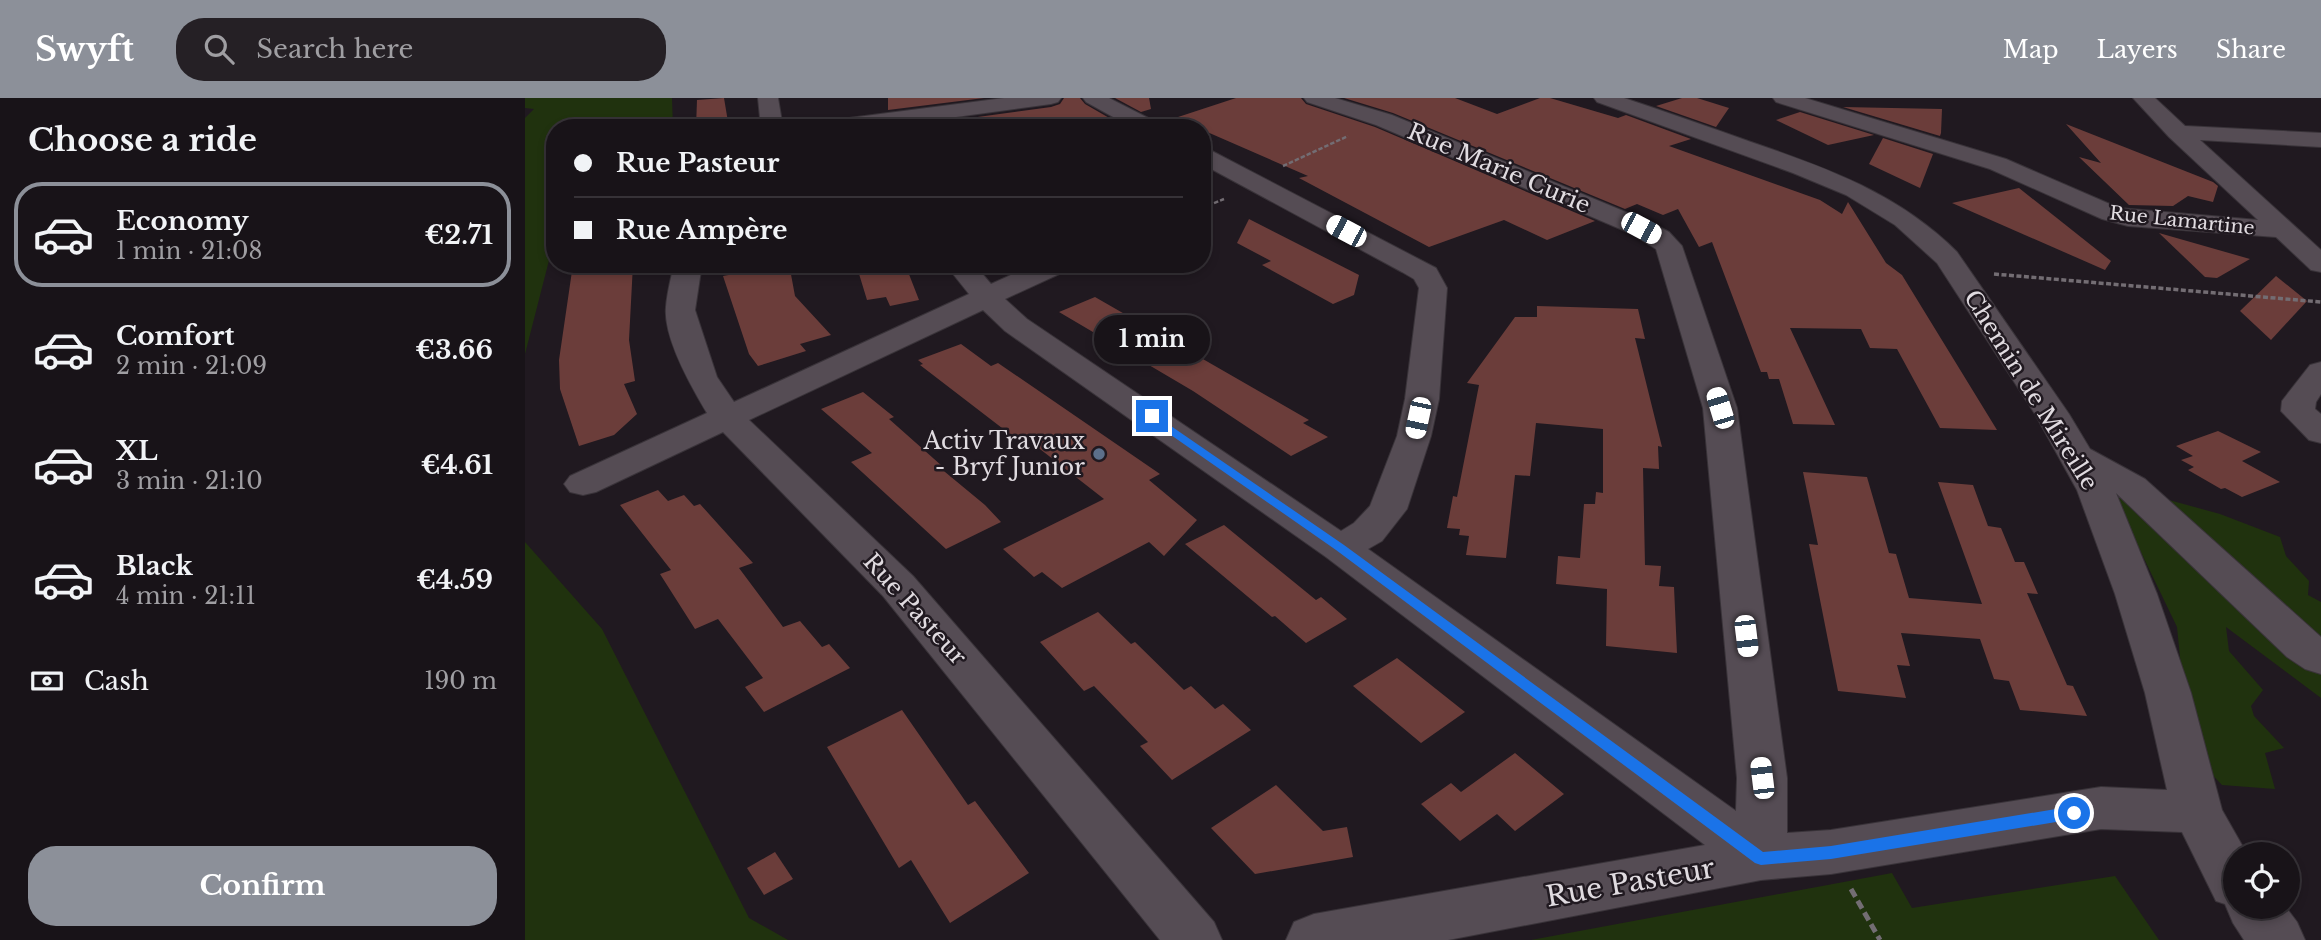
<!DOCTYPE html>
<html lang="en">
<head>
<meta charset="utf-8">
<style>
	body { margin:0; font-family:"Libre Baskerville",serif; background:#252025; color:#f1f3f6; height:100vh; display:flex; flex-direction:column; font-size:26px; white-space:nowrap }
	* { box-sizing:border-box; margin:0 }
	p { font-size:23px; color:#9f9ea2 }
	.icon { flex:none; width:38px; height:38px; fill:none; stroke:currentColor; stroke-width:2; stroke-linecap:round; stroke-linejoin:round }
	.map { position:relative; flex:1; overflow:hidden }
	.sheet { display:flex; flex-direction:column; background:#181318; width:525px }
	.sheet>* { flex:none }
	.hud { position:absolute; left:21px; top:21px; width:665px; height:154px; border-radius:28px; box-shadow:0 4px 10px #0003,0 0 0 2px #363237; display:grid; align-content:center; height:154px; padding:0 28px; background:#181318 }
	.buttons { position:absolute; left:1698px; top:744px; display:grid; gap:14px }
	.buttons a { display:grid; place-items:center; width:77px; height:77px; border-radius:50%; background:#181318; box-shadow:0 4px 10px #0003,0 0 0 2px #363237; font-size:35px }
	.end { position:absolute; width:32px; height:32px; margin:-16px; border:9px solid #1a73e8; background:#fff; box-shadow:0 0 0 4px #fff }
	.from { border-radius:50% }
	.bubble { position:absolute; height:49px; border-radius:24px; background:#181318; box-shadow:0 4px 10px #0003,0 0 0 2px #363237; font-size:23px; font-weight:700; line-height:49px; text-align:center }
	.car { position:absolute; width:21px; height:42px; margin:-21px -10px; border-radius:9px; box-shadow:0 0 5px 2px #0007; background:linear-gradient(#fff 24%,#345 0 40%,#fff 0 76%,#345 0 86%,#fff 0) }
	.hud b { display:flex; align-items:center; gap:24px; height:66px; font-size:26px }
	.hud b+b { border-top:2px solid #363237 }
	.hud i { width:18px; height:18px; background:#f1f3f6 }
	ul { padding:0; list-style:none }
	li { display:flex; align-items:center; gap:21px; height:105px; margin:0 14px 10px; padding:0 14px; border:4px solid transparent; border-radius:28px }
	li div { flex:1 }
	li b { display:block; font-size:26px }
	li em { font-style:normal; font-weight:700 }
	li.on { border-color:#8c9099 }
	li>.icon { width:63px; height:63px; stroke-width:1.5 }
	h2 { padding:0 28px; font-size:32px; line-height:84px }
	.pay { display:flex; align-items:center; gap:18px; height:77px; padding:0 28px; font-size:26px }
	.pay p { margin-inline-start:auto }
	.button { display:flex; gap:14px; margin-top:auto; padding:14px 28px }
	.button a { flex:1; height:80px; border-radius:28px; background:#8c9099; color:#fff; font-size:28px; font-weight:700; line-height:80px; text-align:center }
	header { display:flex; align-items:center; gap:42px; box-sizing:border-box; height:98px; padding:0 35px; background:#8c9099; color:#fff }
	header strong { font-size:33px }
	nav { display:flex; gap:38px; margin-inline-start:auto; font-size:24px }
	.search { width:490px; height:63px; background:#252025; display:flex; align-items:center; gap:18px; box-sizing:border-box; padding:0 24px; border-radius:28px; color:#9f9ea2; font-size:26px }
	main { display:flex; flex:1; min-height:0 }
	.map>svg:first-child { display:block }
	.green { fill:#20320e }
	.building { fill:#6b3d3a }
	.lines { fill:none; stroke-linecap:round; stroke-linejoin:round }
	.minor-casing { stroke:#393339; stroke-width:2 }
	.path-far2 { stroke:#736d73; stroke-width:2.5; stroke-dasharray:4.5 2; stroke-linecap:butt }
	.path-far1 { stroke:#736d73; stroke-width:3.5; stroke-dasharray:5 2.5; stroke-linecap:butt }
	.path { stroke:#736d73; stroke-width:5; stroke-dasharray:9 4.5; stroke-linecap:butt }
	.minor { fill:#554c54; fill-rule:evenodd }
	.route { fill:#1a73e8 }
	.service-dot { fill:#5c6f8a; stroke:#201920; stroke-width:2.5 }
	.labels { text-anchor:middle; stroke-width:5; stroke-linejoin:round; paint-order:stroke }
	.far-street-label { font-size:19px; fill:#e0dbe0; stroke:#201920 }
	.street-label { font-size:23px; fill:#e0dbe0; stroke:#201920 }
	.poi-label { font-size:23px; fill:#e0dbe0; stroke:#201920; text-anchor:end }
	.near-street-label { font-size:28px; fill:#e0dbe0; stroke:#201920 }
</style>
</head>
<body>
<header>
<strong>Swyft</strong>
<div class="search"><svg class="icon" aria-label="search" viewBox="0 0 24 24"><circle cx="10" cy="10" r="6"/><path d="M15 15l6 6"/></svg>Search here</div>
<nav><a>Map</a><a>Layers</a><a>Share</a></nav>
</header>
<main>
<section class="sheet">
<h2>Choose a ride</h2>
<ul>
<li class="on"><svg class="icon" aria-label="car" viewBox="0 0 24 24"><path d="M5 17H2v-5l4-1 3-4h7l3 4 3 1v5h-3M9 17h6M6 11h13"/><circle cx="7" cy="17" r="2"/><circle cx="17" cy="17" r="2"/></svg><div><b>Economy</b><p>1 min · 21:08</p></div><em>€2.71</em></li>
<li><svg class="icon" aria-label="car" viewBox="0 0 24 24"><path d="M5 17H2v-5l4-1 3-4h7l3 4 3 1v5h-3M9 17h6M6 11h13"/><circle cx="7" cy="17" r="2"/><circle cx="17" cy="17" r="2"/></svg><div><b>Comfort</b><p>2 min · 21:09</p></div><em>€3.66</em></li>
<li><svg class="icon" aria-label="car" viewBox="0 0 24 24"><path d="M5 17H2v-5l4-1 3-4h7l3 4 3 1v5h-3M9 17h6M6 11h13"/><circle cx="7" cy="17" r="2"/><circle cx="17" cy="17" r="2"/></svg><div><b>XL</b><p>3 min · 21:10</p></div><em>€4.61</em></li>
<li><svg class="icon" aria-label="car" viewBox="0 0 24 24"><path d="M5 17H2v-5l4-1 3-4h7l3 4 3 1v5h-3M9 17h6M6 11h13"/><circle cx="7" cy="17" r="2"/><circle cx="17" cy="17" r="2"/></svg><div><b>Black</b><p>4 min · 21:11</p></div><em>€4.59</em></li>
</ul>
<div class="pay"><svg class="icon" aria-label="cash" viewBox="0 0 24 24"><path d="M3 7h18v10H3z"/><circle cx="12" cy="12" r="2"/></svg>Cash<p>190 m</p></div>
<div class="button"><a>Confirm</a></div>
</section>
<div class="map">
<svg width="1796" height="842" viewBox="0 0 1796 842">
	<rect width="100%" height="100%" fill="#201920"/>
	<g class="green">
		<polygon points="0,0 147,0 148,30 30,30 30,139 0,256 0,20 9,11 0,10"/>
		<polygon points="1587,394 1633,399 1695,416 1755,439 1761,458 1784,483 1783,497 1796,504 1796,600 1701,529 1704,553 1738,592 1726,608 1729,618 1759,650 1740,655 1750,691 1697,687 1652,640 1659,599 1652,529"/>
		<polygon points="0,444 77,531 224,820 263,842 0,842"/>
		<polygon points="1367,775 1387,810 1590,778 1634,842 1006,842"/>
	</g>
	<g class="building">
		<polygon points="199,0 204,30 171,30 172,2"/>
		<polygon points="363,0 459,0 363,12"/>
		<polygon points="539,0 555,0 560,6 586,21 550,30 372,30 526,9 535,6"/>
		<polygon points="590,0 624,0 626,11 616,14"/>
		<polygon points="711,0 776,0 781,6 850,29 1070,123 1022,142 979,122 904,149 774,80 783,78 650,20"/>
		<polygon points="819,0 930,0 972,16 1015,0 1025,0 1093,20 1101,17 1166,41 1144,48 1295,102 1317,116 1323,104 1361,165 1377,177 1472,332 1415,330 1372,251 1345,250 1336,231 1265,230 1310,327 1268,326 1254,281 1244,281 1242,274 1236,274 1187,144 1174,149 1153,111 1138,117 1112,106 1100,111 868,15"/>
		<polygon points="1157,0 1172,0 1204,10 1191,29 1131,8"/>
		<polygon points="1318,9 1417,11 1416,35 1415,38"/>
		<polygon points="1275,14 1349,37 1303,47 1251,22"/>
		<polygon points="1541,26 1688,84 1693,88 1688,104 1663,98 1648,108 1604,107 1554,59 1576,65"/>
		<polygon points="1358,40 1408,56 1395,90 1344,66"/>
		<polygon points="1494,90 1586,163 1580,172 1427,105"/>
		<polygon points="724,121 834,177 829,197 808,206 737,167 746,163 712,145"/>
		<polygon points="1634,135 1725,161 1692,180 1680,179"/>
		<polygon points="56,166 108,166 104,242 110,283 99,286 112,316 89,337 54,348 35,291 34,262 47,173 56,171"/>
		<polygon points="331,166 380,166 394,202 365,208 361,199 342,202"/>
		<polygon points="248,169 249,175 265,171 270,198 306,237 275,246 281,253 233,268 224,256 198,178"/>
		<polygon points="1751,178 1782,203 1746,242 1715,213"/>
		<polygon points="570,199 784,322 778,325 803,339 766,358 668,293 534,214"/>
		<polygon points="1012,208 1113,211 1120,241 1110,240 1137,349 1133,348 1134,371 1118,370 1120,467 1136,468 1134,488 1149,489 1152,555 1081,548 1082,491 1031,486 1033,458 1055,460 1059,406 1070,406 1071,394 1078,395 1078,331 1011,325 1005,378 990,377 981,460 941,457 944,438 934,437 935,431 922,430 928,398 932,399 954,287 942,285 990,219 1012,219"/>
		<polygon points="436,246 466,268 473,265 635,376 624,382 672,422 639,458 624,444 537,490 517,474 509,479 478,451 579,401 497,337 490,340 395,267 398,266 393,262"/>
		<polygon points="338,294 369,319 364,321 417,368 414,369 460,407 476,424 421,451 326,364 347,355 296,311"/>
		<polygon points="1693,333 1736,354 1717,363 1755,384 1717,399 1700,390 1696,391 1663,372 1669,369 1656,362 1668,358 1651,348"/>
		<polygon points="1278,374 1342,379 1364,455 1371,456 1384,500 1457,506 1413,384 1448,387 1463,428 1476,430 1490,464 1499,464 1513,496 1502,495 1542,587 1548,588 1562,618 1495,612 1484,583 1469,581 1455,541 1376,535 1385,568 1372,567 1381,600 1313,593 1284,446 1293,447"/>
		<polygon points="133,392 143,403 159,397 169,408 175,406 228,465 214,470 258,529 275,523 297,549 304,546 325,570 239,614 220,589 238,580 193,521 170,531 135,476 146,472 95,407"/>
		<polygon points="699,427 791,502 796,499 822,521 781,545 750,518 747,519 660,446"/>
		<polygon points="573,514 606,546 610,544 659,592 666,588 690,611 698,606 726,632 647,682 615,648 623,644 569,588 559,593 515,544"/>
		<polygon points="872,560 940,614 896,645 828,588"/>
		<polygon points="377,612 443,707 450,703 504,775 425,825 386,762 374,770 302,649"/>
		<polygon points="990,655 1039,696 990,733 972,716 935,743 896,706 926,685 936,694"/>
		<polygon points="751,687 798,733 822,729 828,759 730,776 686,730"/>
		<polygon points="250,754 268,781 239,797 222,770"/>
	</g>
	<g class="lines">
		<g class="minor-casing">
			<g id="minor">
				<polygon points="233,0 253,0 258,30 236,30"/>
				<polygon points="479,0 536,0 533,4 526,6 351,30 290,30 293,25 301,23"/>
				<polygon points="558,0 584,0 633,25 636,30 608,30 561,4"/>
				<path d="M 779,0 L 810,0 L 867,17 L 1125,124 L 1144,134 L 1157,148 L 1212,310 L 1262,680 L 1262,735 L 1306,732 L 1576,689 L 1642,692 L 1620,595 L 1590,496 L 1552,392 L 1510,316 L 1412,165 L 1370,127 L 1321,97 L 1268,75 L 1072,4 L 1069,0 L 1099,0 C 1142,14 1184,29 1226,44 C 1302,70 1374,96 1432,154 L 1544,316 L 1565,351 L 1620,381 L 1796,539 L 1796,576 L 1780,571 L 1762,559 L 1591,395 L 1632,496 L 1666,595 L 1697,712 L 1722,756 L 1710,756 L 1710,808 L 1760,808 L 1772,824 L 1780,842 L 1719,842 L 1708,825 L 1700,806 L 1691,803 L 1657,734 L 1576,731 L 1306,776 L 1236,782 L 923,842 L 761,842 L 769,824 L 789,816 L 1180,747 L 801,459 L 480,233 L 458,212 L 224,322 L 388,478 L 689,824 L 697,842 L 635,842 L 358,498 L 198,334 L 71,394 L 58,397 L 45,394 L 39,386 L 45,378 L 182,315 C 167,290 138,240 141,209 C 142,195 146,180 149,166 L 177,166 L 170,212 L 192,279 L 209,304 L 444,196 L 420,166 L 449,166 L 466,186 L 510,166 L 547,166 L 543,172 L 480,201 L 502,221 L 816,433 L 829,425 L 845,408 L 872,338 L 880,301 L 894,190 L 889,181 L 877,174 L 677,66 L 677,50 L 685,52 L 911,170 L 922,190 L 914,301 L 906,338 L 882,411 L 857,443 L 843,451 L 1211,713 L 1212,680 L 1178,310 L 1131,151 L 1107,136 L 851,27 L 782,4 Z"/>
				<polygon points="1248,0 1280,0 1481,61 1594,110 1733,122 1644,39 1608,0 1630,0 1660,28 1796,35 1796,49 1675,42 1796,152 1796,174 1786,172 1751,139 1603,128 1577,121 1465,71 1251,4"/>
				<polygon points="1796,264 1796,296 1791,304 1790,311 1796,316 1796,345 1784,342 1756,313 1757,303 1785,267"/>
			</g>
		</g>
		<g class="path-far2">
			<polyline points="758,68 823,38"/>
			<polyline points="677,110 699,101"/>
		</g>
		<polyline class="path-far1" points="1469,176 1796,204"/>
		<polyline class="path" points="1326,791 1355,842"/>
		<use href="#minor" class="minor"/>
	</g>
	<polygon class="route" points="627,315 819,447 1238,754 1306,748 1549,708 1556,715 1549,721 1306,761 1236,767 1230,765 811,452 623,321 622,318"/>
	<circle class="service-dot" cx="574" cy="356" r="7"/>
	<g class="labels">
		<g class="far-street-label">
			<text transform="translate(1657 122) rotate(6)" y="7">Rue Lamartine</text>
		</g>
		<g class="street-label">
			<text transform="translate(974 70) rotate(23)" y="8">Rue Marie Curie</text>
			<text transform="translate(1506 292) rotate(58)" y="8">Chemin de Mireille</text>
			<text transform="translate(390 511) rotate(48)" y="8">Rue Pasteur</text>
		</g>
		<g class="poi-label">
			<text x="560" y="351">Activ Travaux<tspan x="560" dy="26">- Bryf Junior</tspan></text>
		</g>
		<g class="near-street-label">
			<text transform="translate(1105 784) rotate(-10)" y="10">Rue Pasteur</text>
		</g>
	</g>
</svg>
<div class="buttons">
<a><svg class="icon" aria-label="locate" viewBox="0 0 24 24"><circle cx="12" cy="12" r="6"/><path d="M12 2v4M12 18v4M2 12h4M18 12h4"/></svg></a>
</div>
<i class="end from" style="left:1549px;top:715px"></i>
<i class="end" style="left:627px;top:318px"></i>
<div class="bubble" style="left:569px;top:217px;width:116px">1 min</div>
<i class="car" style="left:1116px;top:130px;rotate:118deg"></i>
<i class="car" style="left:821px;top:133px;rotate:298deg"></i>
<i class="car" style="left:1195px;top:310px;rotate:343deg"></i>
<i class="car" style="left:893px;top:320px;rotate:192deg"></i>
<i class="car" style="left:1221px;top:538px;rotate:173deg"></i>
<i class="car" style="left:1237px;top:680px;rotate:353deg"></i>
<div class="hud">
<b><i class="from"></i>Rue Pasteur</b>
<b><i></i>Rue Ampère</b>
</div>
</div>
</main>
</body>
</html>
